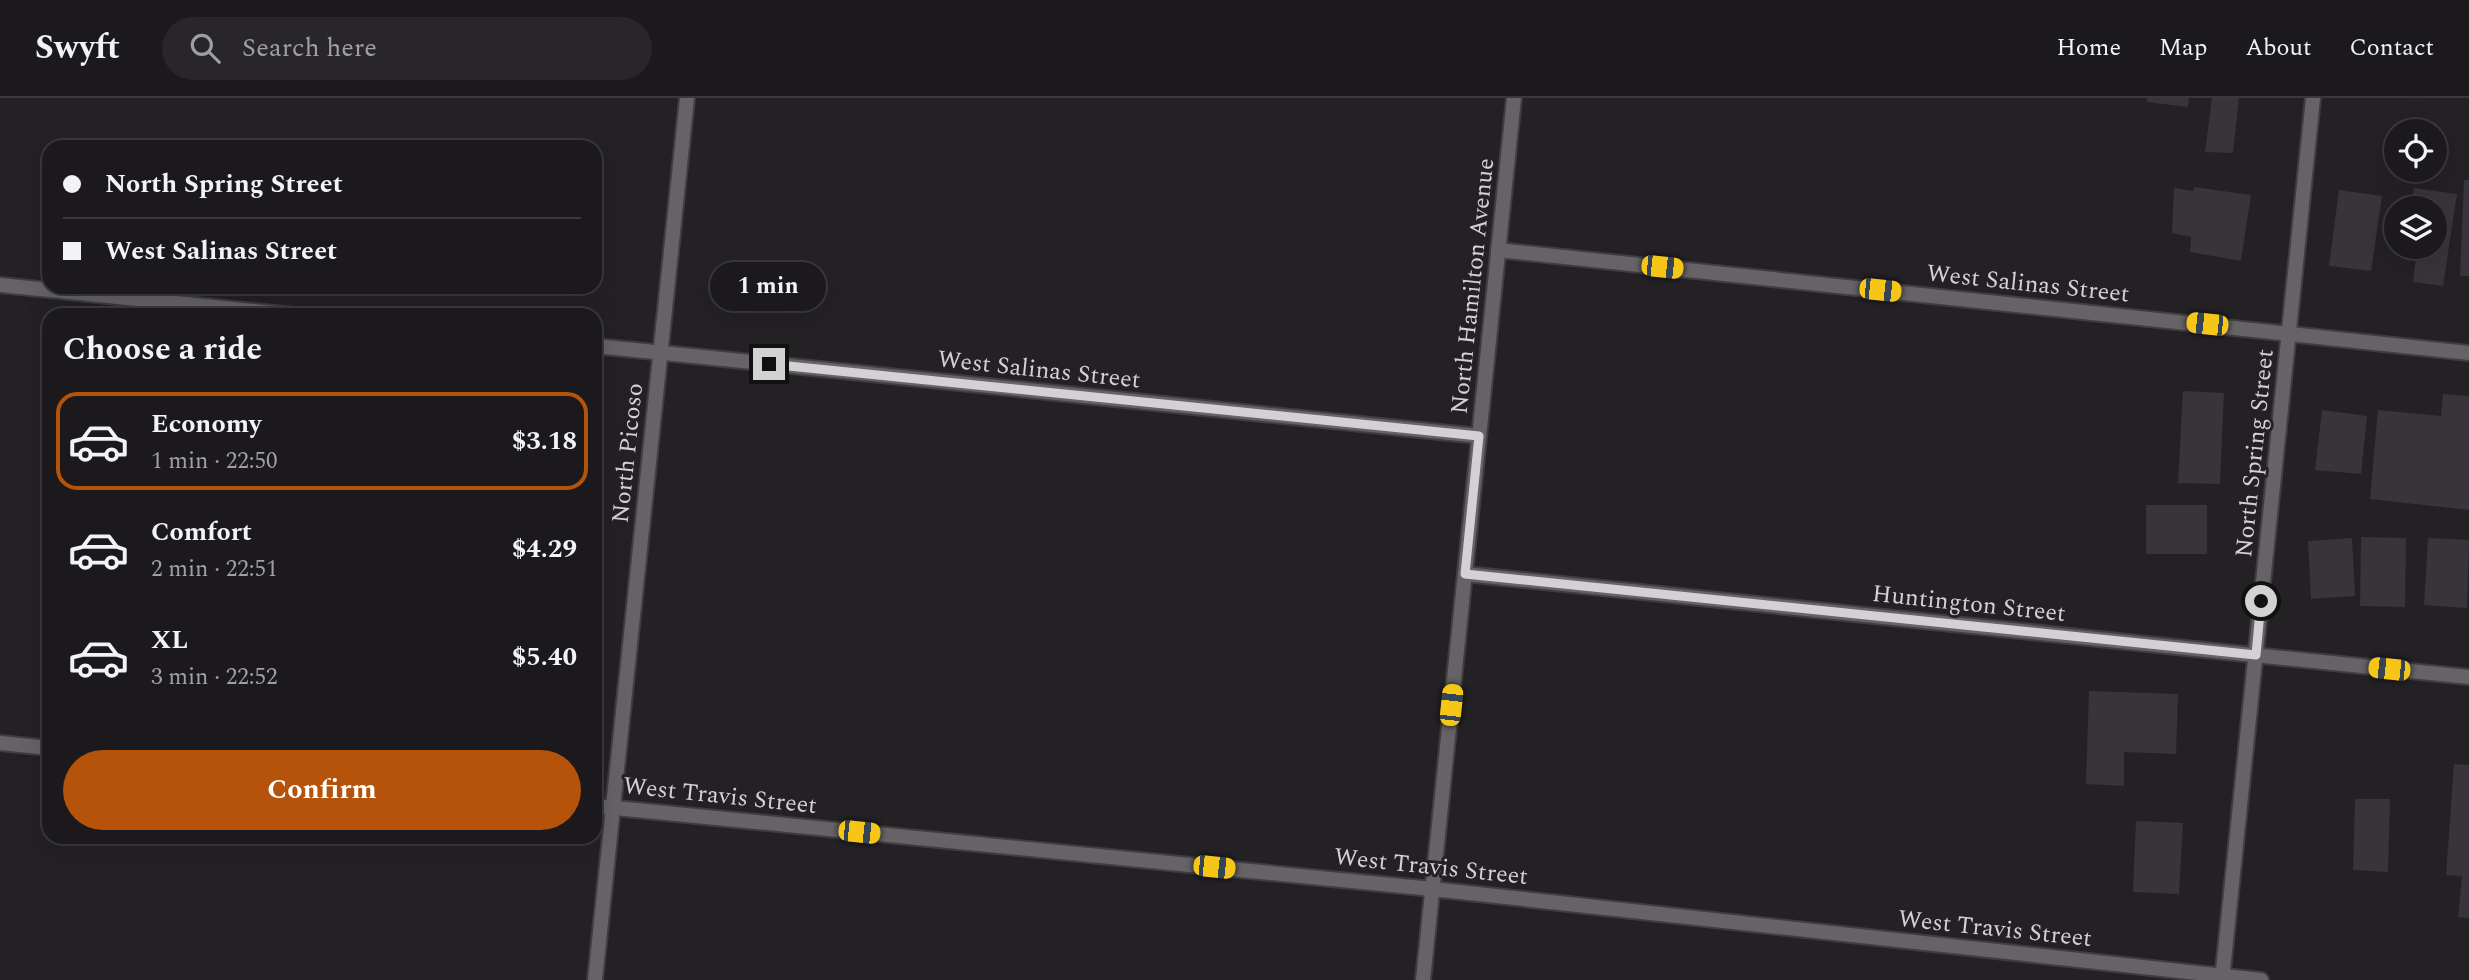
<!DOCTYPE html>
<html lang="en">
<head>
<meta charset="utf-8">
<style>
	body { margin:0; font-family:Spectral,serif; background:#282629; color:#f1f3f6; height:100vh; display:flex; flex-direction:column; font-size:26px; white-space:nowrap }
	* { box-sizing:border-box; margin:0 }
	p { font-size:23px; color:#a0a0a3 }
	.icon { flex:none; width:38px; height:38px; fill:none; stroke:currentColor; stroke-width:2; stroke-linecap:round; stroke-linejoin:round }
	.map { position:relative; flex:1; overflow:hidden }
	.panel { position:absolute; left:42px; top:210px; width:560px; height:536px; display:flex; flex-direction:column; background:#1b191c; border-radius:21px; box-shadow:0 7px 28px #0002,0 0 0 2px #39383b }
	.panel>* { flex:none }
	.banner { position:absolute; left:42px; top:42px; width:560px; height:154px; border-radius:21px; box-shadow:0 7px 28px #0002,0 0 0 2px #39383b; display:grid; align-content:center; height:154px; padding:0 21px; background:#1b191c }
	.tools { position:absolute; left:2384px; top:21px; display:grid; gap:14px }
	.tools a { display:grid; place-items:center; width:63px; height:63px; border-radius:50%; background:#1b191c; box-shadow:0 7px 28px #0002,0 0 0 2px #39383b; font-size:35px }
	.end { position:absolute; width:32px; height:32px; margin:-16px; border:9px solid #d3d1d4; background:#111; box-shadow:0 0 0 4px #111 }
	.from { border-radius:50% }
	.bubble { position:absolute; height:49px; border-radius:24px; background:#1b191c; box-shadow:0 7px 28px #0002,0 0 0 2px #39383b; font-size:23px; font-weight:700; line-height:49px; text-align:center }
	.car { position:absolute; width:21px; height:42px; margin:-21px -10px; border-radius:9px; box-shadow:0 0 5px 2px #0007; background:linear-gradient(#f5c518 24%,#345 0 40%,#f5c518 0 76%,#345 0 86%,#f5c518 0) }
	.banner b { display:flex; align-items:center; gap:24px; height:66px; font-size:26px }
	.banner b+b { border-top:2px solid #39383b }
	.banner i { width:18px; height:18px; background:#f1f3f6 }
	ul { padding:0; list-style:none }
	li { display:flex; align-items:center; gap:21px; height:98px; margin:0 14px 10px; padding:0 7px; border:4px solid transparent; border-radius:21px }
	li div { flex:1 }
	li b { display:block; font-size:26px }
	li em { font-style:normal; font-weight:700 }
	li.selected { border-color:#b45309 }
	li>.icon { width:63px; height:63px; stroke-width:1.5 }
	h2 { padding:0 21px; font-size:32px; line-height:84px }
	.cta { display:flex; gap:14px; margin-top:auto; padding:14px 21px }
	.cta a { flex:1; height:80px; border-radius:42px; background:#b45309; color:#fff; font-size:28px; font-weight:700; line-height:80px; text-align:center }
	header { display:flex; align-items:center; gap:42px; box-sizing:border-box; height:98px; padding:0 35px; background:#1b191c; border-bottom:2px solid #39383b }
	header strong { font-size:33px }
	nav { display:flex; gap:38px; margin-inline-start:auto; font-size:24px }
	.search { width:490px; height:63px; background:#282629; display:flex; align-items:center; gap:18px; box-sizing:border-box; padding:0 24px; border-radius:38px; color:#a0a0a3; font-size:26px }
	.map>svg:first-child { display:block }
	.building { fill:#383439 }
	.lines { fill:none; stroke-linecap:round; stroke-linejoin:round }
	.street-casing { stroke:#403d41; stroke-width:18 }
	.street { stroke:#656365; stroke-width:14 }
	.route { stroke:#d3d1d4; stroke-width:9 }
	.labels { text-anchor:middle; stroke-width:6; stroke-linejoin:round; paint-order:stroke }
	.street-label { font-size:24px; fill:#d3d1d4; stroke:#242125 }
</style>
</head>
<body>
<header>
<strong>Swyft</strong>
<div class="search"><svg class="icon" aria-label="search" viewBox="0 0 24 24"><circle cx="10" cy="10" r="6"/><path d="M15 15l6 6"/></svg>Search here</div>
<nav><a>Home</a><a>Map</a><a>About</a><a>Contact</a></nav>
</header>
<div class="map">
<svg width="2469" height="882" viewBox="0 0 2469 882">
	<rect width="100%" height="100%" fill="#242125"/>
	<g class="building">
		<polygon points="2147,0 2189,0 2188,9 2147,4"/>
		<polygon points="2212,0 2239,0 2233,55 2205,54"/>
		<polygon points="2464,82 2469,82 2469,178 2460,178"/>
		<polygon points="2194,89 2251,97 2241,163 2190,154 2191,139 2172,135 2174,90 2193,93"/>
		<polygon points="2414,90 2457,96 2443,188 2413,184 2417,149 2434,149 2434,110 2411,110"/>
		<polygon points="2339,92 2382,98 2371,173 2329,168"/>
		<polygon points="2183,293 2224,295 2220,386 2178,385"/>
		<polygon points="2443,296 2469,298 2469,412 2370,401 2378,312 2441,318"/>
		<polygon points="2322,312 2367,318 2361,376 2315,372"/>
		<rect x="2146" y="407" width="61" height="49"/>
		<polygon points="2361,439 2406,440 2405,509 2360,508"/>
		<polygon points="2352,440 2355,498 2311,501 2308,443"/>
		<polygon points="2428,440 2469,442 2467,510 2424,507"/>
		<polygon points="2089,593 2178,596 2176,656 2124,654 2124,688 2086,686"/>
		<polygon points="2454,666 2469,667 2469,820 2458,819 2462,778 2446,777"/>
		<polygon points="2355,701 2390,701 2388,774 2353,772"/>
		<polygon points="2136,723 2183,725 2179,796 2133,794"/>
	</g>
	<g class="lines">
		<g class="street-casing">
			<g id="street">
				<polyline points="1498,152 2469,255"/>
				<polyline points="0,187 293,217"/>
				<polyline points="595,248 1479,338"/>
				<polyline points="1465,476 2469,579"/>
				<polyline points="0,645 49,650"/>
				<polyline points="595,708 1432,791 2261,882"/>
				<polyline points="595,882 687,0"/>
				<polyline points="1423,882 1514,0"/>
				<polyline points="2222,882 2313,0"/>
			</g>
		</g>
		<use href="#street" class="street"/>
	</g>
	<g class="lines">
		<polyline class="route" points="769,266 1479,338 1465,476 2256,557 2261,503"/>
	</g>
	<g class="labels">
		<g class="street-label">
			<text transform="translate(2028 185) rotate(6)" y="8">West Salinas Street</text>
			<text transform="translate(1472 188) rotate(-84)" y="8">North Hamilton Avenue</text>
			<text transform="translate(1039 271) rotate(6)" y="8">West Salinas Street</text>
			<text transform="translate(627 355) rotate(-84)" y="8">North Picoso</text>
			<text transform="translate(2254 355) rotate(-84)" y="8">North Spring Street</text>
			<text transform="translate(1969 505) rotate(6)" y="8">Huntington Street</text>
			<text transform="translate(720 697) rotate(6)" y="8">West Travis Street</text>
			<text transform="translate(1431 768) rotate(6)" y="8">West Travis Street</text>
			<text transform="translate(1995 830) rotate(6)" y="8">West Travis Street</text>
		</g>
	</g>
</svg>
<div class="tools">
<a><svg class="icon" aria-label="locate" viewBox="0 0 24 24"><circle cx="12" cy="12" r="6"/><path d="M12 2v4M12 18v4M2 12h4M18 12h4"/></svg></a>
<a><svg class="icon" aria-label="layers" viewBox="0 0 24 24"><path d="M12 4l9 5-9 5-9-5zM3 14l9 5 9-5"/></svg></a>
</div>
<i class="end from" style="left:2261px;top:503px"></i>
<i class="end" style="left:769px;top:266px"></i>
<div class="bubble" style="left:710px;top:164px;width:116px">1 min</div>
<i class="car" style="left:1662px;top:169px;rotate:96deg"></i>
<i class="car" style="left:1880px;top:192px;rotate:96deg"></i>
<i class="car" style="left:2207px;top:226px;rotate:276deg"></i>
<i class="car" style="left:2389px;top:571px;rotate:276deg"></i>
<i class="car" style="left:1451px;top:607px;rotate:6deg"></i>
<i class="car" style="left:859px;top:734px;rotate:96deg"></i>
<i class="car" style="left:1214px;top:769px;rotate:96deg"></i>
<div class="banner">
<b><i class="from"></i>North Spring Street</b>
<b><i></i>West Salinas Street</b>
</div>
<section class="panel">
<h2>Choose a ride</h2>
<ul>
<li class="selected"><svg class="icon" aria-label="car" viewBox="0 0 24 24"><path d="M5 17H2v-5l4-1 3-4h7l3 4 3 1v5h-3M9 17h6M6 11h13"/><circle cx="7" cy="17" r="2"/><circle cx="17" cy="17" r="2"/></svg><div><b>Economy</b><p>1 min · 22:50</p></div><em>$3.18</em></li>
<li><svg class="icon" aria-label="car" viewBox="0 0 24 24"><path d="M5 17H2v-5l4-1 3-4h7l3 4 3 1v5h-3M9 17h6M6 11h13"/><circle cx="7" cy="17" r="2"/><circle cx="17" cy="17" r="2"/></svg><div><b>Comfort</b><p>2 min · 22:51</p></div><em>$4.29</em></li>
<li><svg class="icon" aria-label="car" viewBox="0 0 24 24"><path d="M5 17H2v-5l4-1 3-4h7l3 4 3 1v5h-3M9 17h6M6 11h13"/><circle cx="7" cy="17" r="2"/><circle cx="17" cy="17" r="2"/></svg><div><b>XL</b><p>3 min · 22:52</p></div><em>$5.40</em></li>
</ul>
<div class="cta"><a>Confirm</a></div>
</section>
</div>
</body>
</html>
